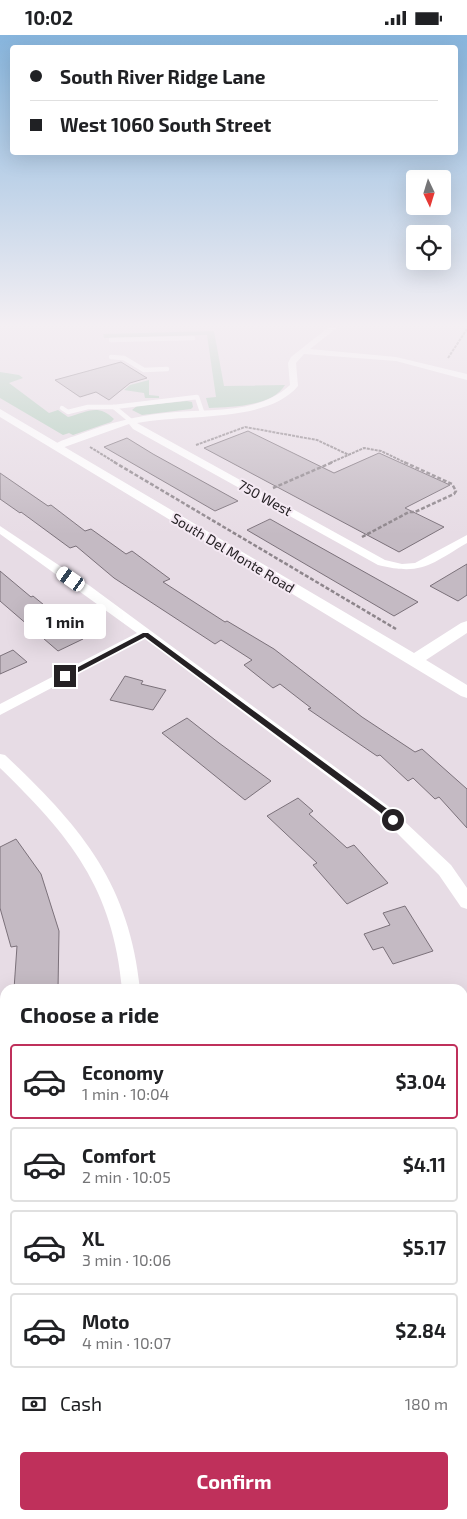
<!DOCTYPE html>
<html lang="en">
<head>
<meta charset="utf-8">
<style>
	body { margin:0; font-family:"Exo 2",sans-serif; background:#f6f6f6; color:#202124; height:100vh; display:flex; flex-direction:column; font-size:19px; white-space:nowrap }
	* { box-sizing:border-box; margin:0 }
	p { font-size:16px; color:#757577 }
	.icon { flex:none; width:28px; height:28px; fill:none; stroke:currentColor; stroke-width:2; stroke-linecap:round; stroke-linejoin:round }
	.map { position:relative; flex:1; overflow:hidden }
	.side { position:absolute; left:0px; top:949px; width:468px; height:536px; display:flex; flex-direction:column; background:#fff; border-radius:15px 15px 0 0; box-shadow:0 5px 20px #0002 }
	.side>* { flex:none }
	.guide { position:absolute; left:10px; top:10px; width:448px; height:110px; border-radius:5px; box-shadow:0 5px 20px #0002; display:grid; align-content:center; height:110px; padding:0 20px; background:#fff }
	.needle { width:32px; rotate:176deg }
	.buttons { position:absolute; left:406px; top:135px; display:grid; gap:10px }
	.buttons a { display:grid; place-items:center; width:45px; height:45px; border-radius:5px; background:#fff; box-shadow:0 5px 20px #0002; font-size:25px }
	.end { position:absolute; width:22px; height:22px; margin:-11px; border:6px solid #252124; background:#fff; box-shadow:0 0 0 2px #fff }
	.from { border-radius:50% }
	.bubble { position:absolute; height:35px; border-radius:5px; background:#fff; box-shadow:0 5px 20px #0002; font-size:16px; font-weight:700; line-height:35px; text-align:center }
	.car { position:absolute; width:15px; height:30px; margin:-15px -8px; border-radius:6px; box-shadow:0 0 4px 1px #0007; background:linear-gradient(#fff 24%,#345 0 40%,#fff 0 76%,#345 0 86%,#fff 0) }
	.guide b { display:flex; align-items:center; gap:18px; height:48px; font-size:19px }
	.guide b+b { border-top:1px solid #e0e0e0 }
	.guide i { width:12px; height:12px; background:#202124 }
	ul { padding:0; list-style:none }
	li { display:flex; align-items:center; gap:15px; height:75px; margin:0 10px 8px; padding:0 10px; border:2px solid #e0e0e0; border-radius:5px }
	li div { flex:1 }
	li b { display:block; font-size:19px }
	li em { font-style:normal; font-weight:700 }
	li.current { border-color:#bf305b }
	li>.icon { width:45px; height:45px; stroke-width:1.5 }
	h2 { padding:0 20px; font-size:22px; line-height:60px }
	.pay { display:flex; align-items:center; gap:12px; height:55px; padding:0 20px; font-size:19px }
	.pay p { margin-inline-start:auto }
	.cta { display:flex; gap:10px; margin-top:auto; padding:10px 20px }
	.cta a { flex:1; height:58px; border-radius:5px; background:#bf305b; color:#fff; font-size:20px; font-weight:700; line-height:58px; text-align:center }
	.status { display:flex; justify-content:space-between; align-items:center; height:35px; padding:0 25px; background:#fff; direction:ltr }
	.status svg { height:14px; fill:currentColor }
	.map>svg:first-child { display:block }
	.green { fill:#aeccba }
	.building { fill:#c4bac3; stroke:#7b717a }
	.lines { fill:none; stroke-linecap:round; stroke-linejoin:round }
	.path-far1 { stroke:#8d858b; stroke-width:2; stroke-dasharray:3 1; stroke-linecap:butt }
	.path { stroke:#8d858b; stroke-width:2.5; stroke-dasharray:4 2; stroke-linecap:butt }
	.service { stroke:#fff; stroke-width:4.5 }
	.minor { fill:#fff; fill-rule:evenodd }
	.tertiary { fill:#fff; fill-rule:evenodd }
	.route { fill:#252124 }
	.labels { text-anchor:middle; stroke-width:4; stroke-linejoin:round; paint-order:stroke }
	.far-street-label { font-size:14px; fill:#252124; stroke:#f4e9f3 }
</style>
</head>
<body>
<div class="status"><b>10:02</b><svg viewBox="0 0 49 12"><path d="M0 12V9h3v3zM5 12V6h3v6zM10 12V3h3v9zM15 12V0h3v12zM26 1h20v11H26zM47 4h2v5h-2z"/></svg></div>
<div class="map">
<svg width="467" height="1484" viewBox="0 0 467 1484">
	<rect width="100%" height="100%" fill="#e7dce5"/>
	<g class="green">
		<path d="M 214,296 L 224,351 L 285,350 C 272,372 231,372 209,373 L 206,363 L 216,362 L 207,300 L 104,303 L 103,299 Z"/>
		<path d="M 0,337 L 19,340 L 23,343 L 9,348 L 49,378 L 58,375 L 68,382 C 87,377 98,368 114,384 L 111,387 L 73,400 L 69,398 L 63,400 L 0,363 Z"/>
		<polygon points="149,345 149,360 159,361 159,363 145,363 144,358 124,355 130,350"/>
		<polygon points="187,366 192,367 193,372 191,374 142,380 132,375 137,371"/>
	</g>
	<g class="building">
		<polygon points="121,327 147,343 130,348 109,365 96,357 80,362 55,345"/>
		<polygon points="248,396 334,438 379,418 450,450 405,473 444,492 399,517 204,413"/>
		<polygon points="127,403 153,419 238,466 215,476 104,412"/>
		<polygon points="0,438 48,471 51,470 85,496 91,494 126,519 132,516 170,544 163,547 225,587 227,586 274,614 362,682 415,717 422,714 467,754 467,793 439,762 435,764 413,743 408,746 380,720 377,721 308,674 311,673 280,649 273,653 244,630 252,625 221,605 215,609 114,543 76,511 70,513 21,477 20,478 0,464"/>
		<polygon points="270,484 293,497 418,567 394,581 247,495"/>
		<polygon points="467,529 467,560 458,566 430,551"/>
		<polygon points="0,536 31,562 33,561 49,574 83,604 58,616 0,566"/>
		<polygon points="13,615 27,627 0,639 0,621"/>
		<polygon points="125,641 143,646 141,649 166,655 153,675 110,665"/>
		<polygon points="187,683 219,708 271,746 245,765 162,698"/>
		<polygon points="298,763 313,776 309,779 347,813 354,810 388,848 347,869 313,830 317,828 267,781"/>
		<polygon points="16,804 41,839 59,896 58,954 14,954 17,911 11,912 0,873 0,812"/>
		<polygon points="405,871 433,916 393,929 383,912 373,915 364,899 390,890 383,878"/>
	</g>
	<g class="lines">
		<g class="path-far1">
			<polyline points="448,323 467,294"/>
			<polyline points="196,410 245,392 317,405 349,420"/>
			<polyline points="90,412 116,428"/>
			<polyline points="330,428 364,413 381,416 406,428"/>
		</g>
		<g class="path">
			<polyline points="114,427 396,594"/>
			<polyline points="273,453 333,427"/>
			<polyline points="362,502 409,477 415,477 454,459 456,456 452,449 404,427"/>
		</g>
		<g class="service">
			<polyline points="111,305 193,303"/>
			<polyline points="111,322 124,323 144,335 167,334"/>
			<polyline points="114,372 131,386"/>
			<polyline points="62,373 68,377 88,372 114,372 197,362 202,377"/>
		</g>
		<g class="minor">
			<path d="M 329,292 L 338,292 L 310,314 L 396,322 L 467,339 L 467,345 L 396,326 L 304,319 L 296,328 L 298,351 C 266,389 184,378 137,388 L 385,525 L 402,529 L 415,528 L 467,500 L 467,508 C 431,529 422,541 378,530 L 133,394 L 129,389 L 59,414 L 56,415 L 51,412 C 59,405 73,402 83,398 C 109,388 136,381 165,378 C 207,373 256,381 290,350 L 288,328 L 291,322 Z"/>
			<polygon points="0,491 90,551 388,771 451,830 467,853 467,874 461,872 439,840 378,779 145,604 0,680 0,669 137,598 0,499"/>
			<path d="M 0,719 L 5,720 C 80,791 129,847 140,954 L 122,954 C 113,853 70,801 0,733 Z"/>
			<polygon points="467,1082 467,1102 462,1103 462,1083"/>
			<rect x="0" y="1134" width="5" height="22"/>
		</g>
		<polygon class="tertiary" points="0,374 414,618 461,588 467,586 467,598 426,625 467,650 467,663 461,661 0,382"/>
	</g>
	<linearGradient id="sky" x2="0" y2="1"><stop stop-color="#87b5dd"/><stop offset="0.58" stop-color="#f4eff3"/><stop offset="1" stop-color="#f4eff3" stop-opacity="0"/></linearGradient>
	<rect width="467" height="500" fill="url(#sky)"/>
	<polygon class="route" points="143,598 148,598 386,773 396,782 396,787 390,787 380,777 145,602 67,643 61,641"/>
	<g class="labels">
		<g class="far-street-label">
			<text transform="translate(265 463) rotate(29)" y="5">750 West</text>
			<text transform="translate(233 518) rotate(31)" y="5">South Del Monte Road</text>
		</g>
	</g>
</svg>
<div class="buttons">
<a><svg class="needle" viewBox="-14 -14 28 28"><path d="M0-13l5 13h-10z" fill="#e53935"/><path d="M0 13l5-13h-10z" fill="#757577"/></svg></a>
<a><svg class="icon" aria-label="locate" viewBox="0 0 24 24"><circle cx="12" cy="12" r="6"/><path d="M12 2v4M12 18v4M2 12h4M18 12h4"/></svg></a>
</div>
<i class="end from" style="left:393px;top:785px"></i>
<i class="end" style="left:65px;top:641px"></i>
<div class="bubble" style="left:24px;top:569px;width:82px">1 min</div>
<i class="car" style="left:71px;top:544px;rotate:305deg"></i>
<div class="guide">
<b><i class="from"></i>South River Ridge Lane</b>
<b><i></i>West 1060 South Street</b>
</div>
<section class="side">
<h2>Choose a ride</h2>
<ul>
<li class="current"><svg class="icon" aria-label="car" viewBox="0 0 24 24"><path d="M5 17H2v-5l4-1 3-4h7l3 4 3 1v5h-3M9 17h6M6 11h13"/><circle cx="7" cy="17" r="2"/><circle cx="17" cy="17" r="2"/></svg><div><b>Economy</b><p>1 min · 10:04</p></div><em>$3.04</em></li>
<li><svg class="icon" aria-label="car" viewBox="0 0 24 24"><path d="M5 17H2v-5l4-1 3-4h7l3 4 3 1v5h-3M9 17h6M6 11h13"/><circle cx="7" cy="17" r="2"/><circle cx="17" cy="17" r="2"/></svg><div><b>Comfort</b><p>2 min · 10:05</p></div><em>$4.11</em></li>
<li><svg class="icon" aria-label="car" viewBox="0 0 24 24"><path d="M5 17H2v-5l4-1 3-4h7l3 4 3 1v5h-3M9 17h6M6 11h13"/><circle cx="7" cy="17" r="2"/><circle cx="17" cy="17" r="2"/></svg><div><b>XL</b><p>3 min · 10:06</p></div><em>$5.17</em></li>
<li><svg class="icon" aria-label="car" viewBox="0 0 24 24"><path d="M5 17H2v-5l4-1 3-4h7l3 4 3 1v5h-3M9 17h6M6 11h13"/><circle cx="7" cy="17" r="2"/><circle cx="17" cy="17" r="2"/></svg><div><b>Moto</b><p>4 min · 10:07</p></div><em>$2.84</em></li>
</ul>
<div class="pay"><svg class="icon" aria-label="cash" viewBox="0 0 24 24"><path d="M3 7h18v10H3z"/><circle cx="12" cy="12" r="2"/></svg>Cash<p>180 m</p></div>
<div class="cta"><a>Confirm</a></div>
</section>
</div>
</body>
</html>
